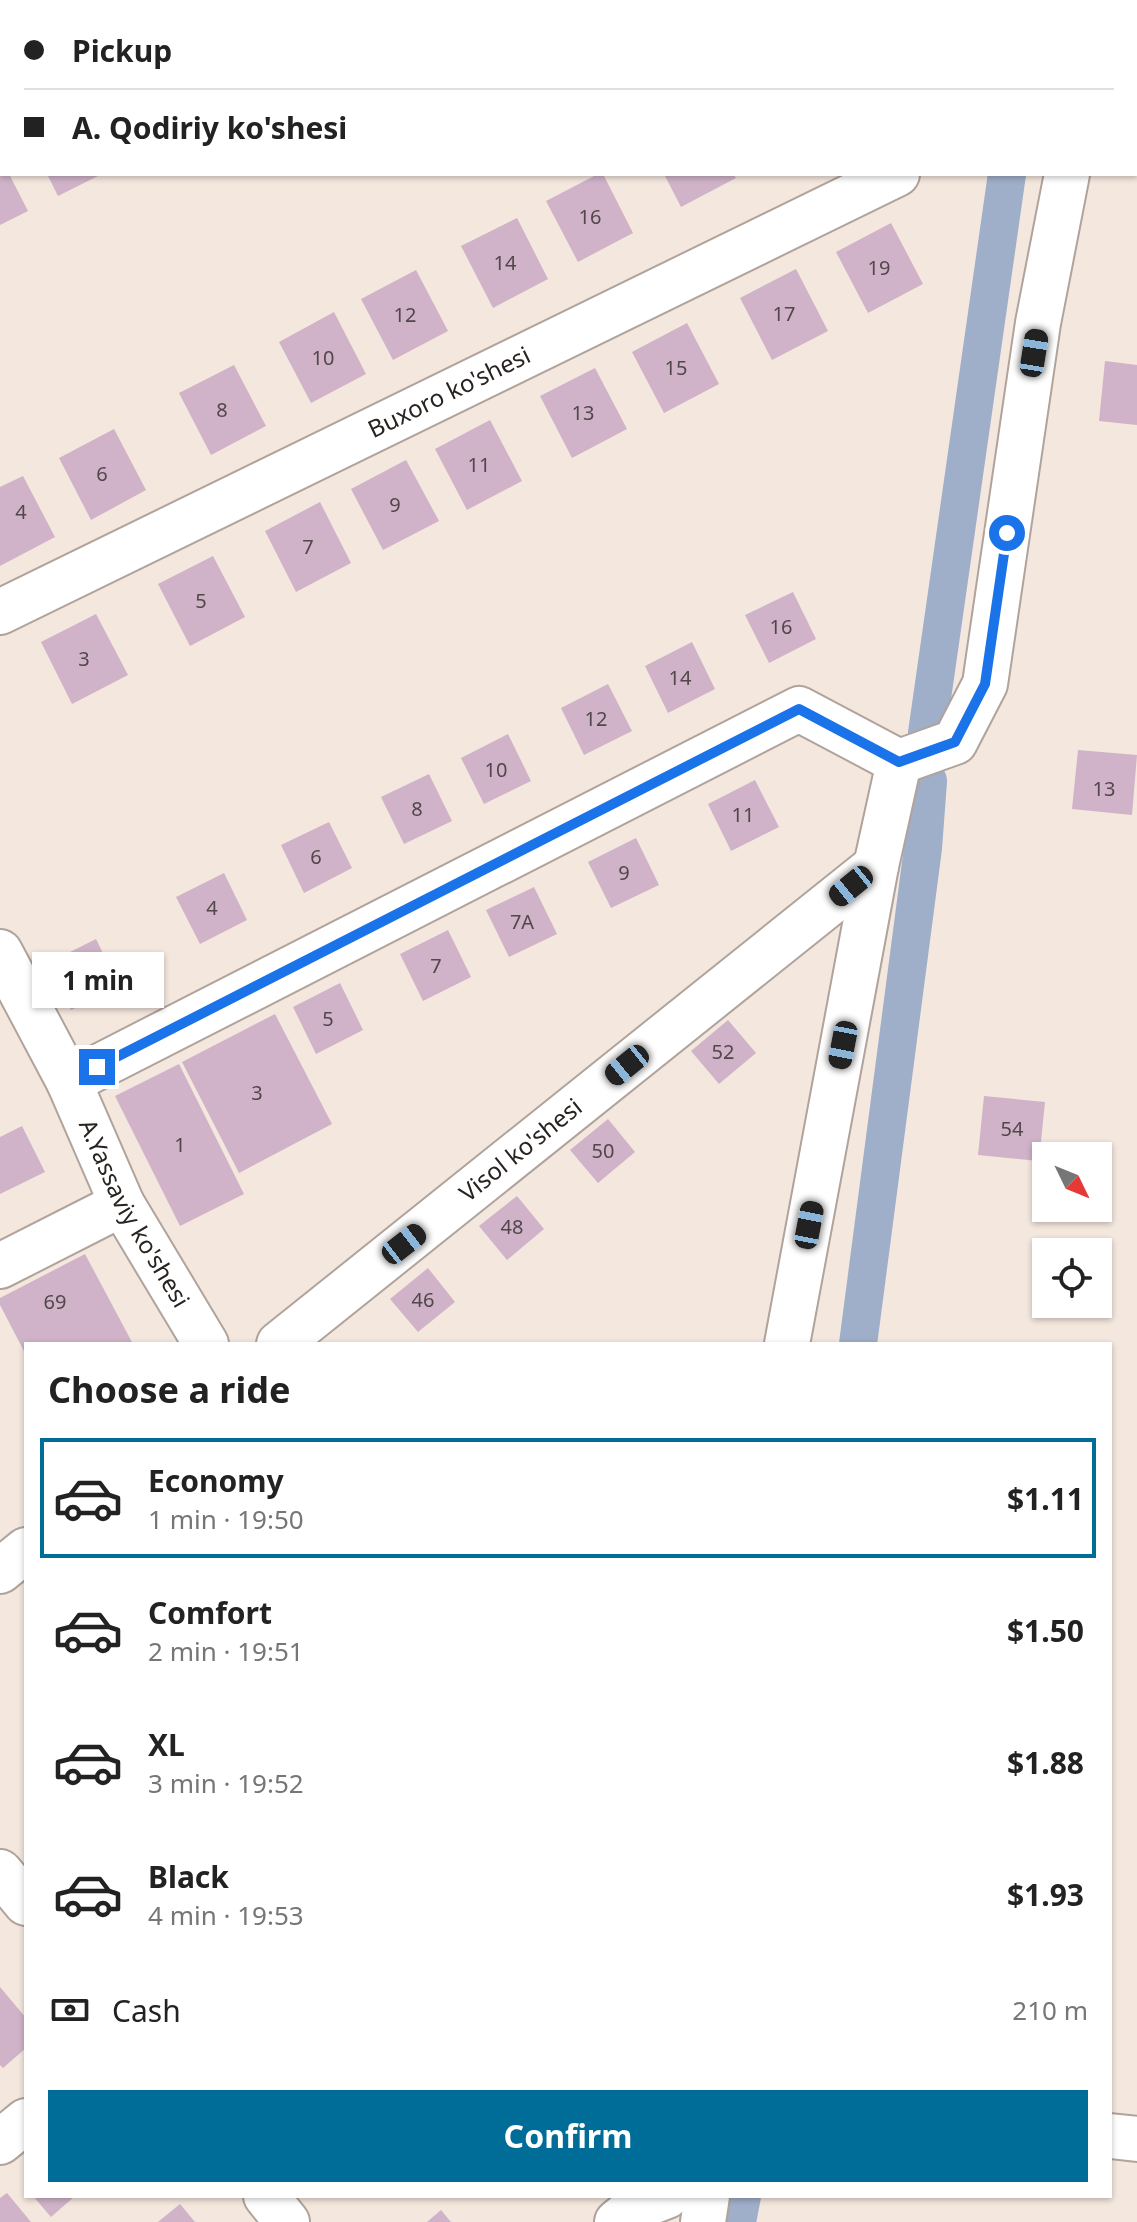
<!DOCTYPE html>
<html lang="en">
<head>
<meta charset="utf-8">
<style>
	body { margin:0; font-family:"Noto Sans",sans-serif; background:#f2f2f2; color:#222; height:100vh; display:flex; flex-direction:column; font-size:30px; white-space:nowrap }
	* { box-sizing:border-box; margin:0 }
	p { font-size:26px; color:#767676 }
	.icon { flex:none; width:44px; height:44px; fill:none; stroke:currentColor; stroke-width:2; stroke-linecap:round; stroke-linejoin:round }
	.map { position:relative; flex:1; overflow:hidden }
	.panel { position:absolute; left:24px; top:1342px; width:1088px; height:856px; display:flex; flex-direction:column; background:#fff; border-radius:0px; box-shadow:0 2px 6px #0004 }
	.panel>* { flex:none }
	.hud { position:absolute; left:0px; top:0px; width:1138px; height:176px; box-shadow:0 2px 6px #0004; display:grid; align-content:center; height:176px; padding:0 24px; background:#fff }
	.needle { width:52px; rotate:133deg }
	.fabs { position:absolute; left:1032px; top:1142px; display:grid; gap:16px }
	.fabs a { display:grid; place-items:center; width:80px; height:80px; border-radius:0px; background:#fff; box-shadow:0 2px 6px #0004; font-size:40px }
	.end { position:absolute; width:36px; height:36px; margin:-18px; border:10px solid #1a73e8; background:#fff; box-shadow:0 0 0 4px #fff }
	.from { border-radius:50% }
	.bubble { position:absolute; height:56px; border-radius:0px; background:#fff; box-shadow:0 2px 6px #0004; font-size:26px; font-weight:700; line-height:56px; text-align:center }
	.car { position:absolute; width:24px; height:48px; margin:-24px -12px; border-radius:10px; box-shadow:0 0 6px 2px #0007; background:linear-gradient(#222 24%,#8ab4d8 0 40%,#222 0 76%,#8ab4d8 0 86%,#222 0) }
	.hud b { display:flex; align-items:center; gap:28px; height:76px; font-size:30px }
	.hud b+b { border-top:2px solid #e0e0e0 }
	.hud i { width:20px; height:20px; background:#222 }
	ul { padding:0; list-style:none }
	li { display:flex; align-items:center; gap:24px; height:120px; margin:0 16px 12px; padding:0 8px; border:4px solid transparent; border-radius:0px }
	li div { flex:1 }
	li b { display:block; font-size:30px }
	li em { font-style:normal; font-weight:700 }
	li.selected { border-color:#006d99 }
	li>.icon { width:72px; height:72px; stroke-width:1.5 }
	h2 { padding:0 24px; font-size:36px; line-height:96px }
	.pay { display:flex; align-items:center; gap:20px; height:88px; padding:0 24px; font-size:30px }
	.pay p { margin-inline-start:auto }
	.action { display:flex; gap:16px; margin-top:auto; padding:16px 24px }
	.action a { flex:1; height:92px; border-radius:0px; background:#006d99; color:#fff; font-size:32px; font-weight:700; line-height:92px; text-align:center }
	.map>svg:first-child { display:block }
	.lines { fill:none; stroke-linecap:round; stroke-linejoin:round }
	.canal { stroke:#9faec9; stroke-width:38 }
	.building { fill:#d0b3c8 }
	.minor-casing { stroke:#b0a39b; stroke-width:48 }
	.minor { stroke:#fff; stroke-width:44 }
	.route { stroke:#1a73e8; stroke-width:10 }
	.labels { text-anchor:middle; stroke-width:7; stroke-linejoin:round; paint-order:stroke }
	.number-label { font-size:20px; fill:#52474a }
	.street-label { font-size:24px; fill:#282320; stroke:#fdf5f0 }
</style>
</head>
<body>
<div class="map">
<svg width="1137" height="2222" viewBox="0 0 1137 2222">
	<rect width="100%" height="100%" fill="#f4e7de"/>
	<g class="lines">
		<g class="canal">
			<polyline points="1038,2 1039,0"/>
			<polyline points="927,733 1007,174"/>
			<polyline points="858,1344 923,848 928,781"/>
			<polyline points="737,2222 742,2196"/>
		</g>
	</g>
	<g class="building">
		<polygon points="0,174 9,174 28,211 0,225"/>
		<polygon points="47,174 102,174 58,196"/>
		<polygon points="598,174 603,174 633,233 578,262 546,201"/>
		<polygon points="664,174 733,174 736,178 681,207"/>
		<polygon points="517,218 548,279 493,308 461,246"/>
		<polygon points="891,223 923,284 868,313 836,252"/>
		<polygon points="796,269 828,331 772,360 740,298"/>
		<polygon points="416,270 448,331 393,360 361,299"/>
		<polygon points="334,312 366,374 311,403 279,342"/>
		<polygon points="687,323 719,384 664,413 632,352"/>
		<polygon points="1105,361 1137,365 1137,425 1099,421"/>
		<polygon points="234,365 266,426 211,455 179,393"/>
		<polygon points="595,368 627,429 572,458 540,396"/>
		<polygon points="490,420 522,481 467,510 435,449"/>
		<polygon points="114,429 146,490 91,520 59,458"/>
		<polygon points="406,460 439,521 383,550 351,489"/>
		<polygon points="23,476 55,537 0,566 0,487"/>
		<polygon points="320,502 351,563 296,592 265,531"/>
		<polygon points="213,556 245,617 190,646 158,584"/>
		<polygon points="793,592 816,639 769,663 745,615"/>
		<polygon points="96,614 128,675 72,704 41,642"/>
		<polygon points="692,642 715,689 668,713 645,666"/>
		<polygon points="608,684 632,731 584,755 561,708"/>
		<polygon points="508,734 531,781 484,804 461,758"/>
		<polygon points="1078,750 1137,755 1132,815 1072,809"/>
		<polygon points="429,774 452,821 404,844 381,797"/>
		<polygon points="755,780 779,827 731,851 708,804"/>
		<polygon points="329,822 352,868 304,893 281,845"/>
		<polygon points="636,838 659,885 611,908 588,862"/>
		<polygon points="224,873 247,920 200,944 176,897"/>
		<polygon points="534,887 557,934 509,957 486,910"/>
		<polygon points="448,930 471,977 423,1001 400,954"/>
		<polygon points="96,939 119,986 71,1010 48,963"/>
		<polygon points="340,983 363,1030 316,1054 293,1007"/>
		<polygon points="275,1014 332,1124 239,1173 182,1062"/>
		<polygon points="728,1020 756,1053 719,1084 691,1051"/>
		<polygon points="179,1064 244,1194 180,1226 115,1096"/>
		<polygon points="984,1096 1045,1102 1039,1161 978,1155"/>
		<polygon points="608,1119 635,1152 598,1183 570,1150"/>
		<polygon points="22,1126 45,1172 0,1194 0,1137"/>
		<polygon points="517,1196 544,1229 507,1260 479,1226"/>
		<polygon points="85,1254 133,1344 26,1344 26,1355 0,1305 0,1298"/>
		<polygon points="428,1268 455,1302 418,1332 390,1299"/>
		<polygon points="0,1987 26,2018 26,2048 3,2068 0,2065"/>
		<polygon points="7,2193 31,2222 0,2222 0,2198"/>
		<polygon points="33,2196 75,2196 51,2217"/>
		<polygon points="180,2204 195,2222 158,2222"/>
		<polygon points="441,2210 451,2222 427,2222"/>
	</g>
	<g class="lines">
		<g class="minor-casing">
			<g id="minor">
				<polyline points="246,2 250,0"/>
				<polyline points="1096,2 1096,0"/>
				<polyline points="0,124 2,123"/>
				<path id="s1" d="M 0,612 L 897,174"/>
				<path id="s2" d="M 0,952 L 69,1082 L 122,1204 L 206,1344"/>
				<polyline points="69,1082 799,709 899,762"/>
				<polyline points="0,1266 122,1204"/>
				<path id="s3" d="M 279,1344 L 876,866"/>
				<polyline points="787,1344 876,866 899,762 955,742 985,684 1038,323 1067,174"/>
				<polyline points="0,1571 26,1550"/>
				<polyline points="0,1872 26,1903"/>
				<polyline points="1110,2136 1137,2139"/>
				<polyline points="0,2142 26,2121"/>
				<polyline points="266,2196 287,2222"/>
				<polyline points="617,2222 633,2209 667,2196"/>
				<polyline points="703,2222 707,2196"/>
			</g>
		</g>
		<use href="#minor" class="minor"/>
	</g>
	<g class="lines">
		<polyline class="route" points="97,1067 799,709 899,762 955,742 985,684 1007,533"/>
	</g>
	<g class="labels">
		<g class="number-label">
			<text x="590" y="224">16</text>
			<text x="505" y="270">14</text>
			<text x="879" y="275">19</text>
			<text x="784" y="321">17</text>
			<text x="405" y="322">12</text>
			<text x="323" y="365">10</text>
			<text x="676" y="375">15</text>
			<text x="222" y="417">8</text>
			<text x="583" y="420">13</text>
			<text x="479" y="472">11</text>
			<text x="102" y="481">6</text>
			<text x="395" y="512">9</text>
			<text x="21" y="519">4</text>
			<text x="308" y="554">7</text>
			<text x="201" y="608">5</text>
			<text x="781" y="634">16</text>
			<text x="84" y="666">3</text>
			<text x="680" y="685">14</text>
			<text x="596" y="726">12</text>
			<text x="496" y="777">10</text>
			<text x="1104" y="796">13</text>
			<text x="417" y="816">8</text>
			<text x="743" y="822">11</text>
			<text x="316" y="864">6</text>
			<text x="624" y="880">9</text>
			<text x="212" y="915">4</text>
			<text x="522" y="929">7A</text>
			<text x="436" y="973">7</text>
			<text x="328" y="1026">5</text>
			<text x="723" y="1059">52</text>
			<text x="257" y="1100">3</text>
			<text x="1012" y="1136">54</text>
			<text x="180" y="1152">1</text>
			<text x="603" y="1158">50</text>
			<text x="512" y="1234">48</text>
			<text x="423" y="1307">46</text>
			<text x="55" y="1309">69</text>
		</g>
		<g class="street-label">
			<text dy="8" stroke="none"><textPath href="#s1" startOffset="500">Buxoro ko'shesi</textPath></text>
			<text dy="8" stroke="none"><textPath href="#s3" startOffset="310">Visol ko'shesi</textPath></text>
			<text dy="8" stroke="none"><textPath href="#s2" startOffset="294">A.Yassaviy ko'shesi</textPath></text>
		</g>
	</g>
</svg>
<div class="fabs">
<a><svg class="needle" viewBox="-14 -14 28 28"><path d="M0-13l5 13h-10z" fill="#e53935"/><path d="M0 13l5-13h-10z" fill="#767676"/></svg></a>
<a><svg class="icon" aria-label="locate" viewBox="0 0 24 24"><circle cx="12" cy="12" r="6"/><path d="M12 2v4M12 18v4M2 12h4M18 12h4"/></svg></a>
</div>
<i class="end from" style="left:1007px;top:533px"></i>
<i class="end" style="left:97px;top:1067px"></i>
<div class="bubble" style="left:32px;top:952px;width:132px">1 min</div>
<i class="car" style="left:1034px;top:353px;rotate:9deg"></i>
<i class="car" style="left:851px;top:886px;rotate:231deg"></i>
<i class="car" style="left:843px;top:1045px;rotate:191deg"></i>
<i class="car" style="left:627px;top:1065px;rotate:231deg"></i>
<i class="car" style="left:809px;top:1225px;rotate:11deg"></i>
<i class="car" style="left:404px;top:1244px;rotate:52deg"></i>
<div class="hud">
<b><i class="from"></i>Pickup</b>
<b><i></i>A. Qodiriy ko'shesi</b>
</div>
<section class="panel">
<h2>Choose a ride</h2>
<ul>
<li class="selected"><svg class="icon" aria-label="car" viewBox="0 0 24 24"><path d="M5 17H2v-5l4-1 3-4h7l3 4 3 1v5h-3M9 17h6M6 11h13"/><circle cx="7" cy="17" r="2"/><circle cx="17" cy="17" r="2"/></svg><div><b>Economy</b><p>1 min · 19:50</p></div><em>$1.11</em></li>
<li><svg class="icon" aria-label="car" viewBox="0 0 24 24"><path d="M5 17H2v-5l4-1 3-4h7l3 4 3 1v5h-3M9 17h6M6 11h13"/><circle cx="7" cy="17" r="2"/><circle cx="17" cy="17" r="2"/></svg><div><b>Comfort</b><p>2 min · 19:51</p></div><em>$1.50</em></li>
<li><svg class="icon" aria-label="car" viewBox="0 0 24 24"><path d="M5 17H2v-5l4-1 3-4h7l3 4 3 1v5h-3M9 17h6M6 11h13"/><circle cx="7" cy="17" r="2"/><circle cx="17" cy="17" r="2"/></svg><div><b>XL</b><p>3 min · 19:52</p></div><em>$1.88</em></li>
<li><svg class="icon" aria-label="car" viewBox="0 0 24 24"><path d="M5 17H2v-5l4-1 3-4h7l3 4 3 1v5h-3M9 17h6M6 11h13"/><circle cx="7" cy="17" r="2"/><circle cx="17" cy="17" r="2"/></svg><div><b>Black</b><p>4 min · 19:53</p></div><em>$1.93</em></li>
</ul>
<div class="pay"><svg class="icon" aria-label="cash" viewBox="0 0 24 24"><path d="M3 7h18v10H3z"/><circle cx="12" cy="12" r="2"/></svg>Cash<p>210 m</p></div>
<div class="action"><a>Confirm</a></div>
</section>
</div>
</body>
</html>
